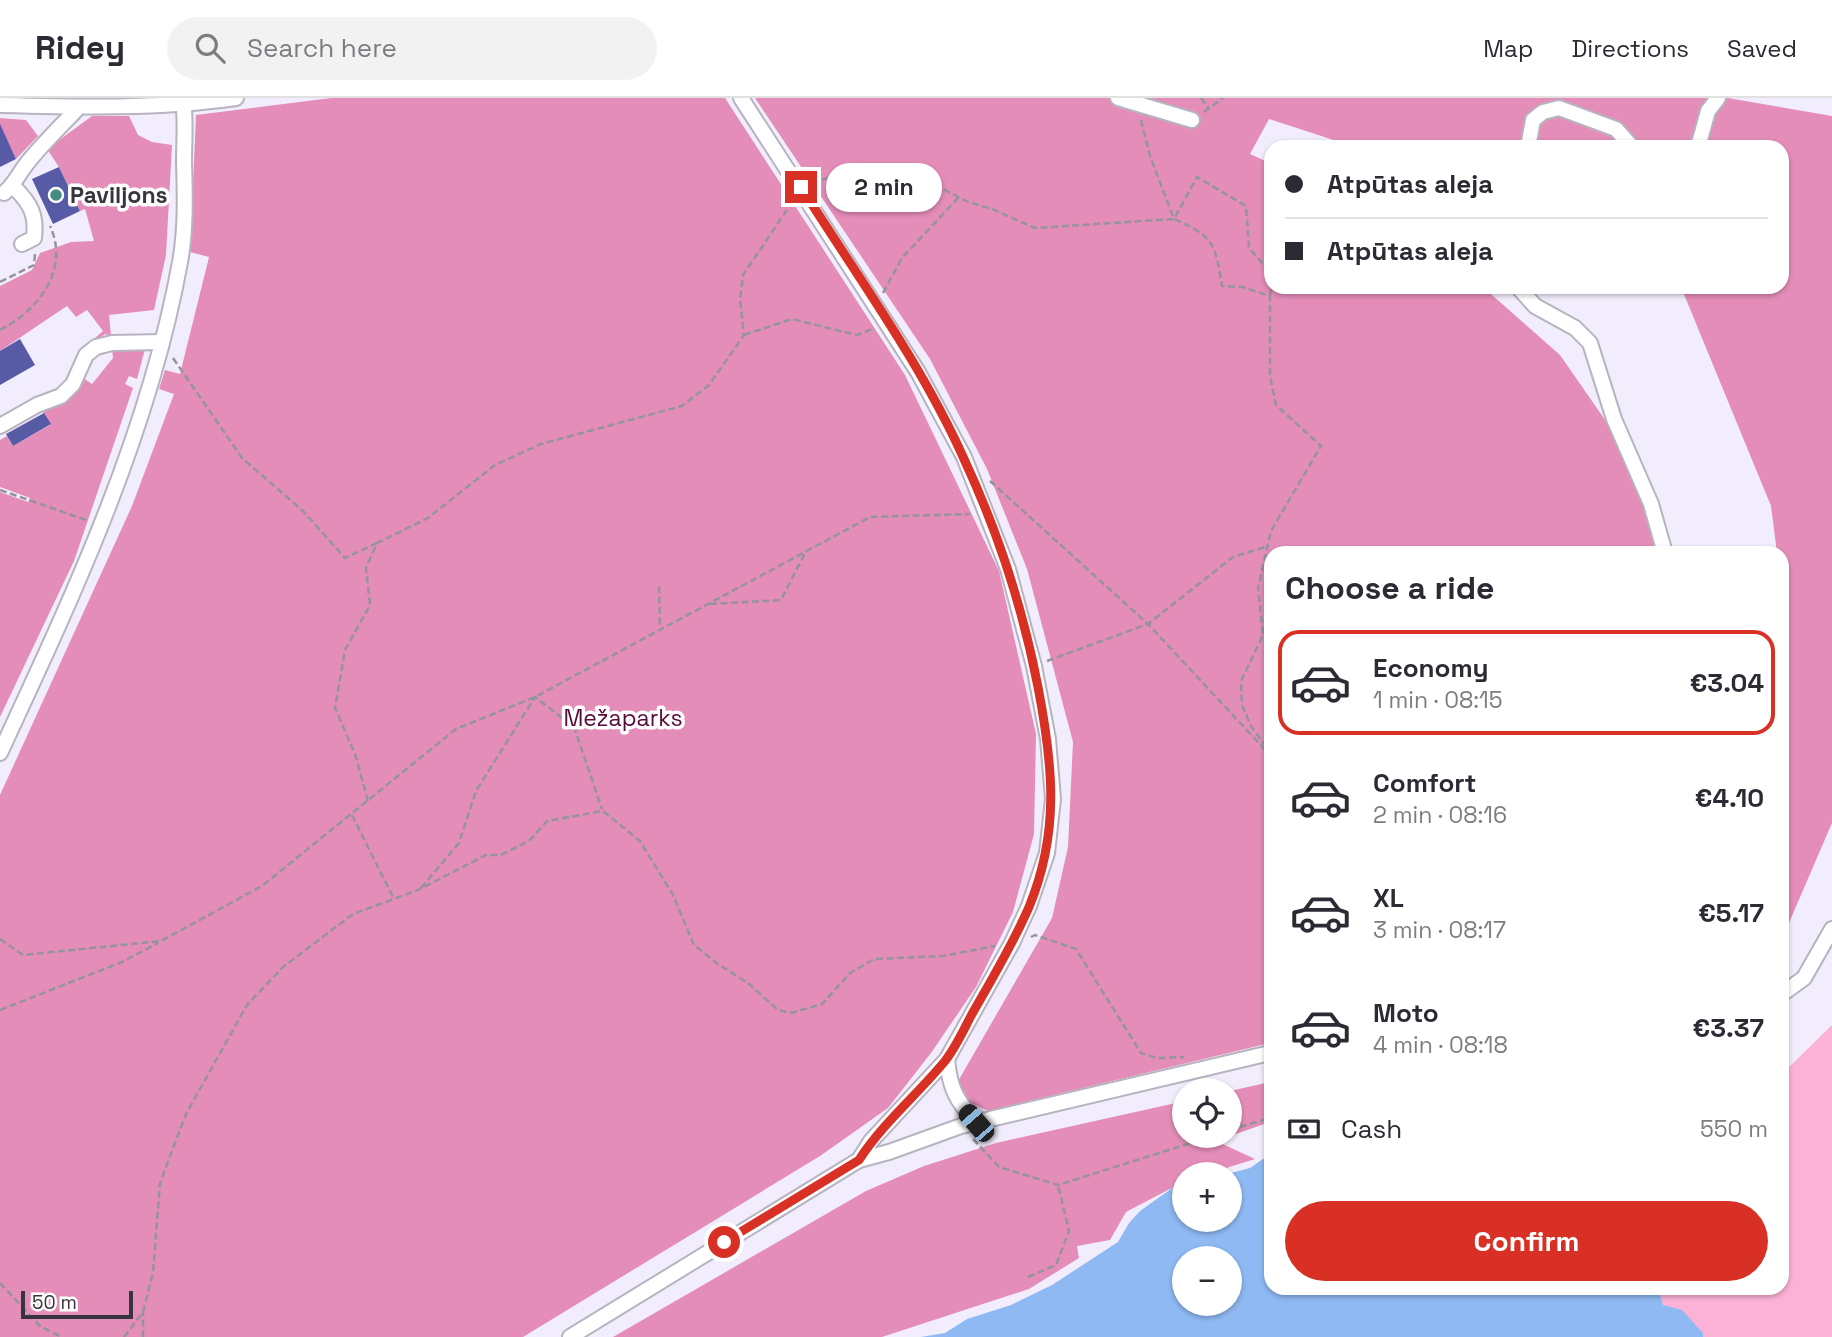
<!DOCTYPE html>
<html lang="en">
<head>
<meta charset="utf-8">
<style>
	body { margin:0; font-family:"Space Grotesk",sans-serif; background:#f2f2f3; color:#2b2b33; height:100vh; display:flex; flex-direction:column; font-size:26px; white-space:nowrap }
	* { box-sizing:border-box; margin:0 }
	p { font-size:23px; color:#7c7c81 }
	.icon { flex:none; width:38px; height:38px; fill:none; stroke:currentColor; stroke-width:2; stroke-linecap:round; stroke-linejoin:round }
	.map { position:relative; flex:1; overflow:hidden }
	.details { position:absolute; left:1264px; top:448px; width:525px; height:749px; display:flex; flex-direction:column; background:#fff; border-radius:21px; box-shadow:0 2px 5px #0004 }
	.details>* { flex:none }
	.guide { position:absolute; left:1264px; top:42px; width:525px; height:154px; border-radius:21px; box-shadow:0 2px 5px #0004; display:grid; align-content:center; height:154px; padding:0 21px; background:#fff }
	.fabs { position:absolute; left:1172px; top:980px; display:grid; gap:14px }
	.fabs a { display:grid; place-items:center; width:70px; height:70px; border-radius:50%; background:#fff; box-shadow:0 2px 5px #0004; font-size:35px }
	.scale { position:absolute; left:21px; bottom:18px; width:112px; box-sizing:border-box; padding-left:7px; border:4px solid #37353b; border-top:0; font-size:19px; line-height:24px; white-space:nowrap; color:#37353b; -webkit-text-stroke:5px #fdfdfd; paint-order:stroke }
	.end { position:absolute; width:32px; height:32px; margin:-16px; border:9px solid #d93025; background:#fff; box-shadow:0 0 0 4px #fff }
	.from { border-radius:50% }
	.bubble { position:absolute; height:49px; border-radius:24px; background:#fff; box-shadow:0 2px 5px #0004; font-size:23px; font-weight:800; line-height:49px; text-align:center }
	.car { position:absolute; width:21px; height:42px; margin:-21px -10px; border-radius:9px; box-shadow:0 0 5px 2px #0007; background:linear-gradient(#222 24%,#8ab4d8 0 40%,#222 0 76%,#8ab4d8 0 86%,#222 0) }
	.guide b { display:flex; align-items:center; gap:24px; height:66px; font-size:26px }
	.guide b+b { border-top:2px solid #e1e1e2 }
	.guide i { width:18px; height:18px; background:#2b2b33 }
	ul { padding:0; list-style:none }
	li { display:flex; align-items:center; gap:21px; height:105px; margin:0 14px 10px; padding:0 7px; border:4px solid transparent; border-radius:21px }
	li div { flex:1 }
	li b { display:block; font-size:26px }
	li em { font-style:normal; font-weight:800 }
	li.selected { border-color:#d93025 }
	li>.icon { width:63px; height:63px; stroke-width:1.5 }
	h2 { padding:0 21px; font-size:32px; line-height:84px }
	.pay { display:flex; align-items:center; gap:18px; height:77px; padding:0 21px; font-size:26px }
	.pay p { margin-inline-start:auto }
	.primary-button { display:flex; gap:14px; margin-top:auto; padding:14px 21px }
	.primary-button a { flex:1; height:80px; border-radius:42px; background:#d93025; color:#fff; font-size:28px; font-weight:800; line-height:80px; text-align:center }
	header { display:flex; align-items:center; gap:42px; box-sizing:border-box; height:98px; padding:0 35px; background:#fff; border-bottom:2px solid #e1e1e2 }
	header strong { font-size:33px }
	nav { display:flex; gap:38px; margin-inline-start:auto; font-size:24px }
	.search { width:490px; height:63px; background:#f2f2f3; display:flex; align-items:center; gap:18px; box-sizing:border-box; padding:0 24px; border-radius:38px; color:#7c7c81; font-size:26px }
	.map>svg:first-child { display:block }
	.green { fill:#fcb1d6 }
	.forest { fill:#e48db9 }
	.water { fill:#8eb9f2; fill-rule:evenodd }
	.building { fill:#575ba6 }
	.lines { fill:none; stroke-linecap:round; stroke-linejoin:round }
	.minor-casing { stroke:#b7b3c0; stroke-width:18 }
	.path { stroke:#96939d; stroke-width:2.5; stroke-dasharray:7 3.5; stroke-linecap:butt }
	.minor { stroke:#fff; stroke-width:14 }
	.route { stroke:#d93025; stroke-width:9 }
	.poi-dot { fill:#468c85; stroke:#fdfdfd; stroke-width:2.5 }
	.labels { text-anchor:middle; stroke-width:7; stroke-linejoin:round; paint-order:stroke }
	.poi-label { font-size:23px; font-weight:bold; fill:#37353b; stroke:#fdfdfd; text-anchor:start }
	.park-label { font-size:23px; fill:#570a3a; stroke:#fdfdfd }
</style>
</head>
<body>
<header>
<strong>Ridey</strong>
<div class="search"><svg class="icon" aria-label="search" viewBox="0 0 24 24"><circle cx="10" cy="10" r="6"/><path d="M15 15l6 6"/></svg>Search here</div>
<nav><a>Map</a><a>Directions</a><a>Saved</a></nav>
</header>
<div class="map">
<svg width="1832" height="1239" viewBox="0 0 1832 1239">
	<rect width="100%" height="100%" fill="#f2edfc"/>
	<polygon class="green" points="1832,927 1832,1239 1703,1239 1703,1235 1682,1213 1663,1207 1658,1190 1782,1190 1782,976"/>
	<g class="forest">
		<polygon points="331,0 725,0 905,277 999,473 1036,636 1034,736 1013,814 976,889 931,955 888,1010 820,1058 523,1239 0,1239 0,697 132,408 174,296 159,291 165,272 180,276 209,159 190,154 196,17"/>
		<polygon points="755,0 1728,0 1832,18 1832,725 1782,841 1782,554 1787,538 1782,495 1782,455 1777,455 1771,408 1681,189 1782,189 1782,49 1355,49 1269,21 1250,56 1270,65 1270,189 1483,189 1560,257 1610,329 1645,413 1656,455 1270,455 1270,945 988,1013 969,1004 957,985 1052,820 1068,749 1073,644 1027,471 987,371 930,261"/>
		<polygon points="92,18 129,18 138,37 152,44 172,47 166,157 154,212 109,217 111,238 105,236 96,243 95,240 103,233 87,212 76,219 67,208 0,253 0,188 32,172 40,155 71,144 94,143 85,111 80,113 59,69 47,51"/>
		<polygon points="0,20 26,22 38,38 16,61 8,44 0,48"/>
		<polygon points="112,249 145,251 137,281 129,278 125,286 133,290 74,463 0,619 0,394 28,404 30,400 0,389 0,342 7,338 13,348 50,327 41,310 82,279 92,286 113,260"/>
		<polygon points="1270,984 1270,1024 1216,1043 1255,1061 1207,1076 1185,1076 1185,1083 1126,1114 1110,1142 1077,1148 1079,1160 1029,1191 882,1239 613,1239 866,1093 924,1068 996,1045 1185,1003 1185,1038 1230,1038 1230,993"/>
	</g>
	<path class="water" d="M 1266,1059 L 1270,1059 L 1270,1190 L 1658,1190 L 1663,1207 L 1682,1212 L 1703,1235 L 1703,1239 L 921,1239 L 945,1235 L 967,1221 L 1011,1207 L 1052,1187 L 1118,1144 L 1129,1125 L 1140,1113 L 1175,1088 L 1185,1086 L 1185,1122 L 1230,1122 L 1230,1076 L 1227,1076 L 1250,1070 ZM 1185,1160 L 1230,1160 L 1230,1206 L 1185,1206 Z"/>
	<g class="building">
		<polygon points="0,26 16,61 0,69"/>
		<polygon points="59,69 80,113 53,126 32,81"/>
		<polygon points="20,241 35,267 0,287 0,253"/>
		<polygon points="44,315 51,326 13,348 6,336"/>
	</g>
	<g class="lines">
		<g class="minor-casing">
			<g id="minor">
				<polyline points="1118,0 1192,22"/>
				<path d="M 0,7 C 79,9 158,11 236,0"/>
				<polyline points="1528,49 1533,22 1543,14 1559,10 1616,31 1632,49"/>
				<polyline points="1698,49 1708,13 1718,0"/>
				<path d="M 13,88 C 30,105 37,116 34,140 L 22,146"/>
				<path d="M 4,95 C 15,86 19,75 28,64 C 44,44 62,27 79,9"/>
				<polyline points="1518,189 1535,208 1575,230 1590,245 1614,321 1651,406 1665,455"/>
				<polyline points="0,328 37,307 61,298 73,286 86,257 96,249 112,245 162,244"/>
				<path d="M 0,655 C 73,498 149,336 180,164 C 186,132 185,96 184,64 C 184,43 186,21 183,0"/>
				<polyline points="1782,896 1804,880 1832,831"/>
				<path d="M 947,961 C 950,992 956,1001 976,1025"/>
				<polyline points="859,1062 889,1054 961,1028 1270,955"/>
				<polyline points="570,1239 859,1062 871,1043 947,961 1012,845 1029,808 1047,755 1053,701 1048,641 1034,568 1008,471 964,359 918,274 741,0"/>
			</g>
		</g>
		<g class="path">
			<polyline points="1201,0 1209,10"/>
			<polyline points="1204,14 1223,0"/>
			<path d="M 1141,22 L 1150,58 L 1174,121 C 1215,139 1215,146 1222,188 L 1242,189 L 1270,198 L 1270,278 L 1276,307 L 1321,348 L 1271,433 L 1258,490 L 1263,537 L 1241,583 L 1242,607 L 1251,628 L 1270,654"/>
			<polyline points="812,85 840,76 894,74 926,82 968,104 992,111 1035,130 1174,121 1197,79 1246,108 1249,150 1270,174"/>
			<polyline points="0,184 34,167 35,156"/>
			<polyline points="883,195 902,160 959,99"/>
			<polyline points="1270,198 1271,189"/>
			<path d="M 0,232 C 39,212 70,171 50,128"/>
			<polyline points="744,237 792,221 857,237 872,231"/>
			<polyline points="173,260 242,360 303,413 345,460 377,445"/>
			<polyline points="990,383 1148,526 1270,657"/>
			<polyline points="0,392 86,422"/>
			<polyline points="659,488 660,530"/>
			<polyline points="710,506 781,502 806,453"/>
			<polyline points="1047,563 1148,526 1233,459 1265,449"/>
			<polyline points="368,703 355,656 335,610 345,552 370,507 366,470 377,445 428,420 495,367 541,346 682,308 709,287 744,237 740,201 743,177 791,106"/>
			<polyline points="352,717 394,801"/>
			<polyline points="421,790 459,745 476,693 535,599 574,629 602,711"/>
			<polyline points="1031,839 1035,837 1076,851 1141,955 1157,960 1184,959"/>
			<polyline points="0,841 23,857 161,843 262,788 456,631 535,599 870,419 970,416"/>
			<polyline points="0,912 122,864 158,845"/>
			<polyline points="1230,1032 1270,1020"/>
			<polyline points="973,1041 999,1069 1058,1087 1213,1038"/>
			<polyline points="1028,1179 1056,1167 1069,1133 1058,1087"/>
			<polyline points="0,1185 41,1229 62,1239"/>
			<polyline points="124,1239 143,1214 153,1175 160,1085 186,1016 247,907 283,869 353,816 418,792 486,757 501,757 529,743 547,723 603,713 640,743 673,797 694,847 718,866 748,885 778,912 791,915 822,906 850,875 874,861 943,858 995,848"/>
			<polyline points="143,1239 143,1214"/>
		</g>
		<use href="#minor" class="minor"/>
	</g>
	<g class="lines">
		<path class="route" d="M 724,1144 L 859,1062 C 883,1025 917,997 945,963 C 956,949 964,931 972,916 C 992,881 1013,846 1029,809 C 1060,734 1053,667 1038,589 C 1023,511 998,434 964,361 C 921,265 857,178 801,89"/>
	</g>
	<circle class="poi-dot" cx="56" cy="97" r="7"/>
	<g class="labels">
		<g class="poi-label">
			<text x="70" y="105">Paviljons</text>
		</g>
		<g class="park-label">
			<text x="623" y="628">Mežaparks</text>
		</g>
	</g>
</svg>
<div class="fabs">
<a><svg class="icon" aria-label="locate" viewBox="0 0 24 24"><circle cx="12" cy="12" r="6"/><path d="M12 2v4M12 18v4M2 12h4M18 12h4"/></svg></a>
<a>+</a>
<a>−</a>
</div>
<div class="scale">50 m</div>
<i class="end from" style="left:724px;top:1144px"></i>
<i class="end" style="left:801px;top:89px"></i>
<div class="bubble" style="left:826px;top:65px;width:116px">2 min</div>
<i class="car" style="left:976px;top:1025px;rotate:319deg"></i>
<div class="guide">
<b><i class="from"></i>Atpūtas aleja</b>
<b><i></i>Atpūtas aleja</b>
</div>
<section class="details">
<h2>Choose a ride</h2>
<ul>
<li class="selected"><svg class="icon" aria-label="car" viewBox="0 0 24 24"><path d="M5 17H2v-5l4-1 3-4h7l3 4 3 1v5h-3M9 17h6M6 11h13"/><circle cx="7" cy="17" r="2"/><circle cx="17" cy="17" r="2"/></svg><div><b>Economy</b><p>1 min · 08:15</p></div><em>€3.04</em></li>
<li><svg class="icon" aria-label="car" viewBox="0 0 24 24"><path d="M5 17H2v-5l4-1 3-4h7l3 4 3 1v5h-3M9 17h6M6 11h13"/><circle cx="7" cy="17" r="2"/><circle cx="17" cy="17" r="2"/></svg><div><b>Comfort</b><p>2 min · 08:16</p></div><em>€4.10</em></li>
<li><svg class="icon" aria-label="car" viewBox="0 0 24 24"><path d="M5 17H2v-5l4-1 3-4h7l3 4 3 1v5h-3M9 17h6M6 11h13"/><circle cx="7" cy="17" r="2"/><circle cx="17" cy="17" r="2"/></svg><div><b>XL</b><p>3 min · 08:17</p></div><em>€5.17</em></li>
<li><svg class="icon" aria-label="car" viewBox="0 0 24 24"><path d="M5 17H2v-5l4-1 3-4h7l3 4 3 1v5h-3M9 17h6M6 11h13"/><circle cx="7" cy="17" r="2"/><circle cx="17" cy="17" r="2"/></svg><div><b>Moto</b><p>4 min · 08:18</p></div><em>€3.37</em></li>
</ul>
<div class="pay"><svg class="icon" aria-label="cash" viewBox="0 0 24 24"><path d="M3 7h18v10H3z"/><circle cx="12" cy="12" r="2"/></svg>Cash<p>550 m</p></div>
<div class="primary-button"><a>Confirm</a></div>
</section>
</div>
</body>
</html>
